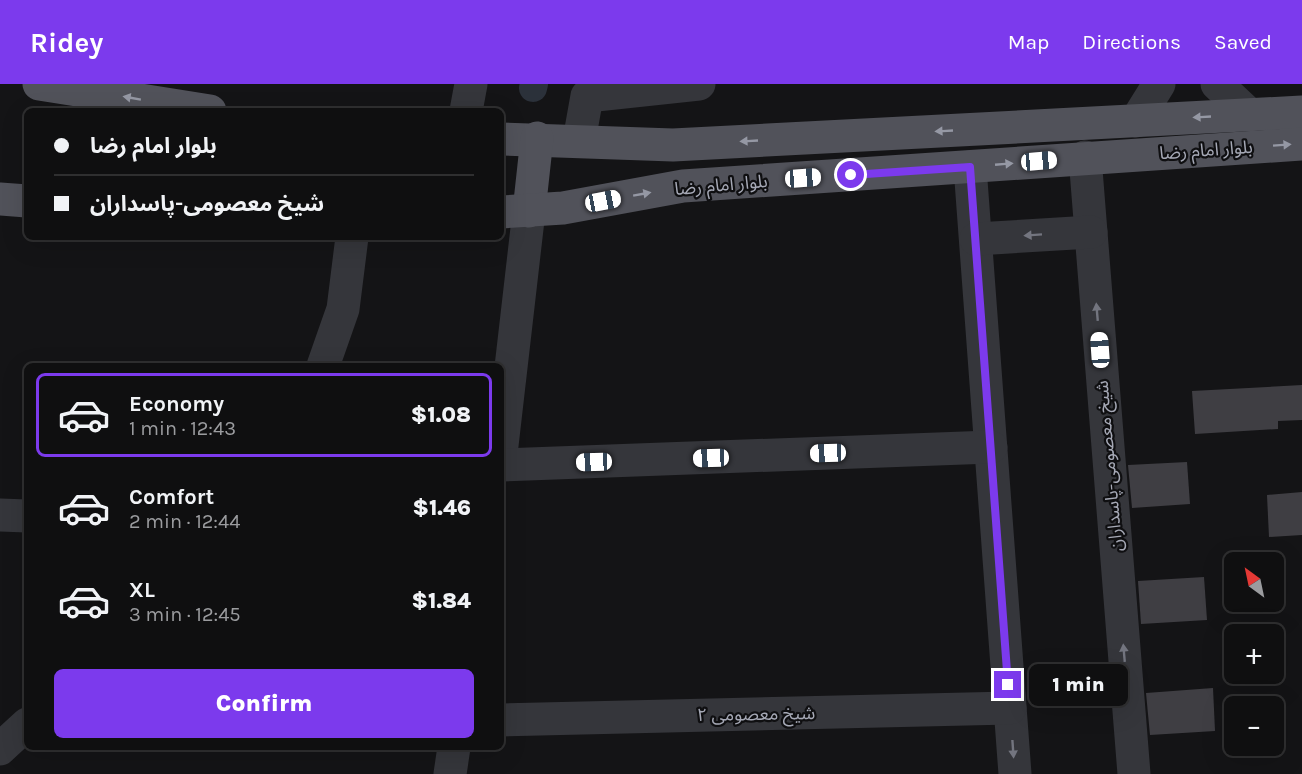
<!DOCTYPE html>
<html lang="en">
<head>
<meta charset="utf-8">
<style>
	body { margin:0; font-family:Karla,"Noto Sans Arabic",sans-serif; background:#181819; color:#f1f3f6; height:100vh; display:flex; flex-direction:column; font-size:22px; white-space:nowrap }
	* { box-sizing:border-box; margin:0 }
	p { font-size:20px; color:#9b9c9f }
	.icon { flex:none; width:33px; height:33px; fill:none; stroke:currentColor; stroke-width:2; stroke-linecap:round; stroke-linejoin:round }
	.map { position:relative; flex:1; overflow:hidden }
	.panel { position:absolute; left:24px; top:279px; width:480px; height:387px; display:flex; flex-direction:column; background:#0f0f10; border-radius:9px; box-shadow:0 6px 24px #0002,0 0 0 2px #2f2f30 }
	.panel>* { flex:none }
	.top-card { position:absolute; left:24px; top:24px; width:480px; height:132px; border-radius:9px; box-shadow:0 6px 24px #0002,0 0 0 2px #2f2f30; display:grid; align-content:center; height:132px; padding:0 30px; background:#0f0f10 }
	.needle { width:39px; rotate:327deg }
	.controls { position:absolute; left:1224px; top:468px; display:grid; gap:12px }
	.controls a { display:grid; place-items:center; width:60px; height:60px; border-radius:9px; background:#0f0f10; box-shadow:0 6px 24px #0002,0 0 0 2px #2f2f30; font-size:30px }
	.end { position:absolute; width:27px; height:27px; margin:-14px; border:8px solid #7c3aed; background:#fff; box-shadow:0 0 0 3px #fff }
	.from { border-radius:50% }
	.bubble { position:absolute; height:42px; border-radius:9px; background:#0f0f10; box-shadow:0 6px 24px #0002,0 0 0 2px #2f2f30; font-size:20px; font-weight:800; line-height:42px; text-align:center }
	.car { position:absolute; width:18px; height:36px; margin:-18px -9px; border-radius:8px; box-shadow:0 0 4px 2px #0007; background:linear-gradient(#fff 24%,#345 0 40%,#fff 0 76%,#345 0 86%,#fff 0) }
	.top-card b { display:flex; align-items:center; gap:21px; height:57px; font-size:22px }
	.top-card b+b { border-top:2px solid #2f2f30 }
	.top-card i { width:15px; height:15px; background:#f1f3f6 }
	ul { padding:10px 0 0; list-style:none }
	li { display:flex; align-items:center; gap:18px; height:84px; margin:0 12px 9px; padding:0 18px; border:3px solid transparent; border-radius:9px }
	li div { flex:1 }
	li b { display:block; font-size:22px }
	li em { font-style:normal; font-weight:800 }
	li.selected { border-color:#7c3aed }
	li>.icon { width:54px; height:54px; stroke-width:1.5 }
	.button { display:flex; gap:12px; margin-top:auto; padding:12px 30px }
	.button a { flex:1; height:69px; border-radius:9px; background:#7c3aed; color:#fff; font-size:24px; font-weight:800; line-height:69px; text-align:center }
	header { display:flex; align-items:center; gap:36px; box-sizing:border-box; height:84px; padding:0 30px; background:#7c3aed; color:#fff }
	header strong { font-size:28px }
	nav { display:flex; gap:33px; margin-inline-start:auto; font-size:21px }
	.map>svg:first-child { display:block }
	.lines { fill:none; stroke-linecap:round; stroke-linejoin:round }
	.canal { stroke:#2b313a; stroke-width:28 }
	.building { fill:#3f3e43 }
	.minor { stroke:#35363b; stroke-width:33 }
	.major { stroke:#51525a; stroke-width:33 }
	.oneway { fill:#9598a4 }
	.oneway2 { fill:#73757f }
	.route { stroke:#7c3aed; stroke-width:8 }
	.labels { text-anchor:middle; stroke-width:4.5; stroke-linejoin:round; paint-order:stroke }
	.street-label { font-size:18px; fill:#a6a9b6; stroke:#0f0f11 }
</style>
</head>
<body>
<header>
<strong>Ridey</strong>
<nav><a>Map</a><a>Directions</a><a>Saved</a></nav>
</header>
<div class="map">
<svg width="1302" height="690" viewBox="0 0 1302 690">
	<rect width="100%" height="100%" fill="#141416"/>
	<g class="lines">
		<polyline class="canal" points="533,4 534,0"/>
	</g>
	<g class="building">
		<polygon points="1302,301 1302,336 1278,337 1278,345 1195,350 1192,307"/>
		<polygon points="1187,378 1190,420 1132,424 1128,381"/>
		<polygon points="1302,408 1302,451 1269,453 1267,411"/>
		<polygon points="1204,493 1207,536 1141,540 1138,497"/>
		<polygon points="1213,604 1215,647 1150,651 1146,609"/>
	</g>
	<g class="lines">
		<g class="minor">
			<polyline points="1217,0 1250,31"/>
			<polyline points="466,27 471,0"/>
			<polyline points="1136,37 1159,0"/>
			<polyline points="579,57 587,12 699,0"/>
			<polyline points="1085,73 1134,690"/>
			<polyline points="970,83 1015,690"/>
			<polyline points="976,155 1091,148"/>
			<polyline points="323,282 343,225 352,153"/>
			<polyline points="501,370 529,127"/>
			<polyline points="501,381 991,363"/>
			<polyline points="0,431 27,432"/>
			<polyline points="501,636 1010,624"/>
			<polyline points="0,665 27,640"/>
			<polyline points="450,690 454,663"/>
		</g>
		<g class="major">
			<polyline points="39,0 210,27"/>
			<polyline points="501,55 673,61 1302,28"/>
			<polyline points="0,115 27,117"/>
			<polyline points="529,127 537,54"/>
			<polyline points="501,128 563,124 683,102 1302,60"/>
		</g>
	</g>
	<defs><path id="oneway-solid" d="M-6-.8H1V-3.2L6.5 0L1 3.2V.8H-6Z" transform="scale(1.5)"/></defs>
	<g class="oneway">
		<use href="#oneway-solid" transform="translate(132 14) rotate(-170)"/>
		<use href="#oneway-solid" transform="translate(1202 33) rotate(177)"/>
		<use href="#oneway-solid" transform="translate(944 47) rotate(177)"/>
		<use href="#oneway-solid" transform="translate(749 57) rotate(177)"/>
		<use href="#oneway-solid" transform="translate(1282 61) rotate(-4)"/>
		<use href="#oneway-solid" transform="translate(1004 80) rotate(-5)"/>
		<use href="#oneway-solid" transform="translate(642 110) rotate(-10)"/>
	</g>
	<g class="oneway2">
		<use href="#oneway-solid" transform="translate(1033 151) rotate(176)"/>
		<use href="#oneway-solid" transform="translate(1097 228) rotate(-95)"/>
		<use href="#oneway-solid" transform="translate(1124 569) rotate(-95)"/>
		<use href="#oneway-solid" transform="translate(1013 665) rotate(86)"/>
	</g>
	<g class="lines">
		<polyline class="route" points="851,91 970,83 1008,601"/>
	</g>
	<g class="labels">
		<g class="street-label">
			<text transform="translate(1206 66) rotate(-4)" y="6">بلوار امام رضا</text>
			<text transform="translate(721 101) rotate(-5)" y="6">بلوار امام رضا</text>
			<text transform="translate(1109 382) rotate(-95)" y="6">شیخ معصومی-پاسداران</text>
			<text transform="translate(756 630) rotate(-1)" y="6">شیخ معصومی ٢</text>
		</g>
	</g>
</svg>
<div class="controls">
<a><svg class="needle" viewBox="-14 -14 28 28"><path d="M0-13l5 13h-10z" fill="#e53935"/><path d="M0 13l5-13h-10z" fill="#9b9c9f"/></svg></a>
<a>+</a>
<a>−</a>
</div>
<i class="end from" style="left:851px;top:91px"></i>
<i class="end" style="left:1008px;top:601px"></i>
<div class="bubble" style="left:1029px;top:580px;width:99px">1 min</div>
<i class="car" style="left:1039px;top:77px;rotate:85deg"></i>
<i class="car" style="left:803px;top:94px;rotate:86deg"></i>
<i class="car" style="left:603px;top:117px;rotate:79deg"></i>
<i class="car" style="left:1100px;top:266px;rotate:356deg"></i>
<i class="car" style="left:828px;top:369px;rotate:268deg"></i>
<i class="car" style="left:711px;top:374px;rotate:268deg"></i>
<i class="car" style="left:594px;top:378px;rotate:268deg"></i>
<div class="top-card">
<b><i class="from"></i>بلوار امام رضا</b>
<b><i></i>شیخ معصومی-پاسداران</b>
</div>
<section class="panel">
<ul>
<li class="selected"><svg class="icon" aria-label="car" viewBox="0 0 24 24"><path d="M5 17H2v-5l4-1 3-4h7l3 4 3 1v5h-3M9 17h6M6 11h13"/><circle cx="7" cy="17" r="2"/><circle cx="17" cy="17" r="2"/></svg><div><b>Economy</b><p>1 min · 12:43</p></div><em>$1.08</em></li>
<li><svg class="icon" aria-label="car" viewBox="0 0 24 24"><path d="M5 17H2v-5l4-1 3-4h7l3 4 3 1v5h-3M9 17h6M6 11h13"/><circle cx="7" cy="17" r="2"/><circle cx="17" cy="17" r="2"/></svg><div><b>Comfort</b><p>2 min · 12:44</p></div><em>$1.46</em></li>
<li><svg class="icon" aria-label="car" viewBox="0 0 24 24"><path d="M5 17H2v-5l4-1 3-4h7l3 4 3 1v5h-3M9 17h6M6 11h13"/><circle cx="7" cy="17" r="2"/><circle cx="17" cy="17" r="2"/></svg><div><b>XL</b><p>3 min · 12:45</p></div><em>$1.84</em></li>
</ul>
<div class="button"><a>Confirm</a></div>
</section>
</div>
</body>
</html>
